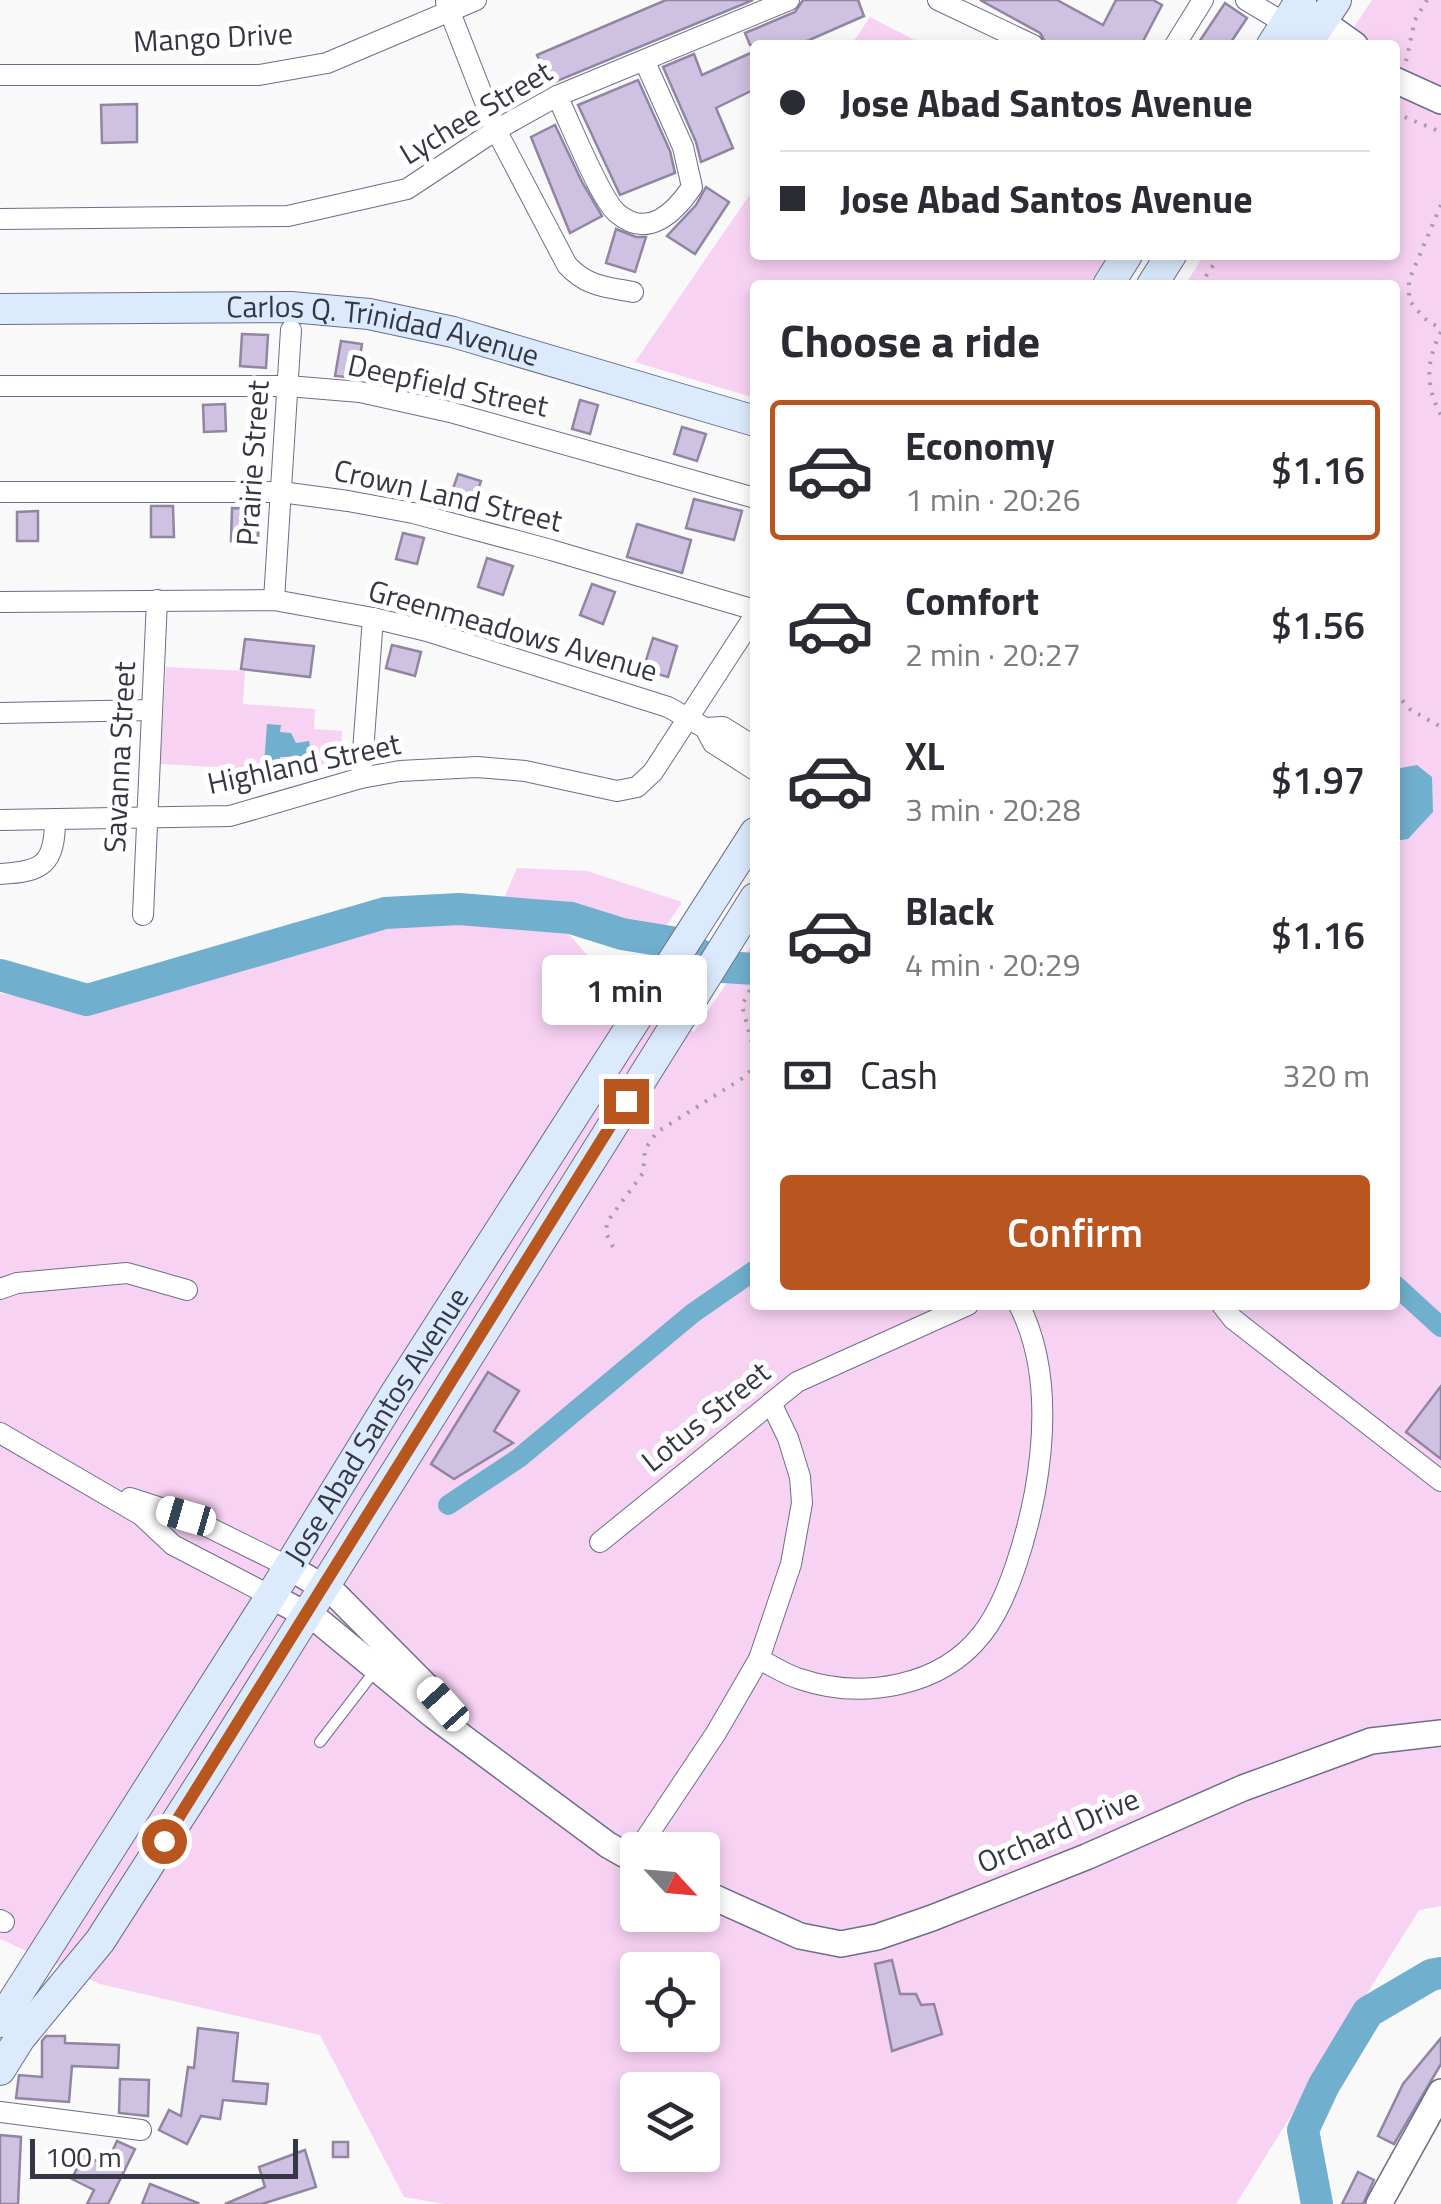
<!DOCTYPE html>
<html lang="en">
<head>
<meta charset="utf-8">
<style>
	body { margin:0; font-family:"Titillium Web",sans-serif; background:#f2f2f3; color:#2b2b33; height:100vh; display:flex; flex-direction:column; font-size:38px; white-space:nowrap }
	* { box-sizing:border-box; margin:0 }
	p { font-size:32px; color:#7c7c81 }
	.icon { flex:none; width:55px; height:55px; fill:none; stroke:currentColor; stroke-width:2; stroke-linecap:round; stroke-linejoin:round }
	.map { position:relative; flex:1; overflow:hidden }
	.side { position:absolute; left:750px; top:280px; width:650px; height:1030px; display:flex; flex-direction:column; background:#fff; border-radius:10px; box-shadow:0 5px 15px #0003 }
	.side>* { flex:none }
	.guide { position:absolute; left:750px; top:40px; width:650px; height:220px; border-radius:10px; box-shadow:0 5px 15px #0003; display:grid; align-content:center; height:220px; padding:0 30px; background:#fff }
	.needle { width:65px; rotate:116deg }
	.controls { position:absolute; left:620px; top:1832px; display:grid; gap:20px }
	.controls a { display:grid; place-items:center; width:100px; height:100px; border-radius:10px; background:#fff; box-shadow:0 5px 15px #0003; font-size:50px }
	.scale { position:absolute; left:30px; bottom:25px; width:268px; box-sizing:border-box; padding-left:10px; border:5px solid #363744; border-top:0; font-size:28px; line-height:35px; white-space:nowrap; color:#363744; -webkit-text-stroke:8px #fff; paint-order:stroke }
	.end { position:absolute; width:45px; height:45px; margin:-22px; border:12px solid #b9561f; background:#fff; box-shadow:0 0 0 5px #fff }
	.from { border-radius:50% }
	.bubble { position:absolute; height:70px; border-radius:10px; background:#fff; box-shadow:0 5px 15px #0003; font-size:32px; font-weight:600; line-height:70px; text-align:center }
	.car { position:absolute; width:30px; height:60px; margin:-30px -15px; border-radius:12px; box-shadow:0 0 8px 2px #0007; background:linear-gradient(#fff 24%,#345 0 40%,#fff 0 76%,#345 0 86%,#fff 0) }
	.guide b { display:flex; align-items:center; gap:35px; height:95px; font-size:38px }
	.guide b+b { border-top:2px solid #e1e1e2 }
	.guide i { width:25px; height:25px; background:#2b2b33 }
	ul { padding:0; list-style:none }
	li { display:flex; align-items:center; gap:30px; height:140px; margin:0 20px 15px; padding:0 10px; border:5px solid transparent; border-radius:10px }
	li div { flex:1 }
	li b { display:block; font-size:38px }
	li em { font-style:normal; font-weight:600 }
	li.on { border-color:#b9561f }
	li>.icon { width:90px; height:90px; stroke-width:1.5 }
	h2 { padding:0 30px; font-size:45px; line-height:120px }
	.pay { display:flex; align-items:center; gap:25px; height:110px; padding:0 30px; font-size:38px }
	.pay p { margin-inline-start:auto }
	.cta { display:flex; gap:20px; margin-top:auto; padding:20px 30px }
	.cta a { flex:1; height:115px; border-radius:10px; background:#b9561f; color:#fff; font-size:40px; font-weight:600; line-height:115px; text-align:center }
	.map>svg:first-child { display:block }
	.green { fill:#f8d2f3; fill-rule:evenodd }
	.water { fill:#70afcd }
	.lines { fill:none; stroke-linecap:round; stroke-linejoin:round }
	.canal { stroke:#70afcd; stroke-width:20 }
	.river { stroke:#70afcd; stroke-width:32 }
	.building { fill:#cfc1e1; stroke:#9285a2; stroke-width:2.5 }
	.service-casing { stroke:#6b6e8b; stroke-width:12 }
	.minor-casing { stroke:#6b6e8b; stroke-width:22 }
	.tertiary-casing { stroke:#6b6e8b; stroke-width:28 }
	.secondary-casing { stroke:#6b6e8b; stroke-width:32 }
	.path { stroke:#9f9fa5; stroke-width:4; stroke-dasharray:2.5 8; stroke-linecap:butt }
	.service { stroke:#fff; stroke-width:10 }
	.minor { stroke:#fff; stroke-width:20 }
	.tertiary { stroke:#fff; stroke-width:25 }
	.secondary { stroke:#dbeafd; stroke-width:30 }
	.route { stroke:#b9561f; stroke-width:12 }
	.labels { text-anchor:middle; stroke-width:10; stroke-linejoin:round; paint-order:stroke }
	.street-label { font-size:30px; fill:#363744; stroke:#fff }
</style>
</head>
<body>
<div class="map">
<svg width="1441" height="2204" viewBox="0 0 1441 2204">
	<rect width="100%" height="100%" fill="#f9f9f9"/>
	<g class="green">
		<path d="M 1372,0 L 1441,0 L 1441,1906 L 1419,1910 L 1236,2204 L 444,2204 L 404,2197 L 320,2035 L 100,1984 L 0,1939 L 0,993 L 89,1009 L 393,926 L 486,923 L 569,934 L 598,968 L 694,1032 L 755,940 L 755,1305 L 1395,1305 L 1395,285 L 1185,285 L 1204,255 L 1395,255 L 1395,45 L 1342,45 ZM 638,1850 L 702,1850 L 702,1915 L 638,1915 ZM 638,1970 L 702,1970 L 702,2035 L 638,2035 ZM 638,2090 L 702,2090 L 702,2155 L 638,2155 Z"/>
		<polygon points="870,17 924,45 851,45"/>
		<polygon points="755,187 755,255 1108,255 1089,285 755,285 755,398 635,362"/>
		<polygon points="166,667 245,671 243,704 315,709 314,729 342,731 341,757 290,778 254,769 160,764"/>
		<polygon points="517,868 587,871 682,902 662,933 502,903"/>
	</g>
	<g class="water">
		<polygon points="267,724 281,725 280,732 291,733 296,743 309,741 311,751 306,756 280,757 279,766 264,765"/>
		<polygon points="1417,765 1432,777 1433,812 1408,839 1395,841 1395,769"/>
	</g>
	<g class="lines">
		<g class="canal">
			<polyline points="1395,1285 1441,1327"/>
			<polyline points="448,1505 519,1458 693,1313 755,1270"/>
		</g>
		<g class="river">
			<polyline points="0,975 87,1000 385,913 459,909 571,918 622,934 677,943 723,967 755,969"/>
			<polyline points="1317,2204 1303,2130 1324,2085 1368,2012 1431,1975 1441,1973"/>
		</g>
	</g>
	<g class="building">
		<polygon points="666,0 753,0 550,84 537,55"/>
		<polygon points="803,0 858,0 864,16 798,45 750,45 745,33 795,12"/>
		<polygon points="980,0 1057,0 1103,25 1116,0 1153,0 1162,5 1141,45 1047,45 1040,33"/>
		<polygon points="1225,3 1247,18 1229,45 1197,45"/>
		<polygon points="755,51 755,89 716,108 733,148 701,162 696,142 663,67 694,54 702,75"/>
		<polygon points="638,80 670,151 675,173 620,195 578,105"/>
		<polygon points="137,104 137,142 102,143 101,105"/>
		<polygon points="555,125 582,182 602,216 570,233 531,137"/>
		<polygon points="706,187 729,202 695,254 667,236 696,205"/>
		<polygon points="616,229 636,237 646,237 635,272 606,263"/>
		<polygon points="242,334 268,335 266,368 240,366"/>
		<polygon points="341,341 362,344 357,378 335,376"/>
		<polygon points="580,400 598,405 590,434 572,429"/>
		<polygon points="225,404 226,431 204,432 203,405"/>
		<polygon points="682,427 706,434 697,461 674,454"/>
		<polygon points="458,474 481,481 470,514 447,506"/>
		<polygon points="694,499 742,511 734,540 686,528"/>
		<polygon points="151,506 173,506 174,537 151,537"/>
		<polygon points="232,508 259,509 258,542 231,541"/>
		<polygon points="38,511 38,541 17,541 17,512"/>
		<polygon points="637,524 691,540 682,573 627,557"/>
		<polygon points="403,533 424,538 417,564 396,559"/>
		<polygon points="487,558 513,566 503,595 478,587"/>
		<polygon points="592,584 615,592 603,624 580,615"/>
		<polygon points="653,638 677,646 668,677 643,670"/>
		<polygon points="245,639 314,646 310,677 241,669"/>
		<polygon points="392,645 421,652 415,676 386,668"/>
		<polygon points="488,1372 519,1391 494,1431 513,1443 454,1479 431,1464"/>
		<polygon points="1441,1386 1441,1459 1406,1432"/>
		<polygon points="892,1960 900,1994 916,1994 921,2005 934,2004 942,2034 892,2051 875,1964"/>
		<polygon points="198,2028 238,2033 233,2081 268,2084 266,2104 223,2100 220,2119 201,2116 187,2144 159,2130 169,2110 181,2116 188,2067 194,2068"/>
		<polygon points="46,2036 65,2036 65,2043 119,2045 118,2068 72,2066 69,2102 16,2098 19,2075 42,2077 42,2041"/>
		<polygon points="1441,2038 1441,2064 1394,2144 1378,2136 1403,2084"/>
		<polygon points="120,2079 149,2080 148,2116 119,2113"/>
		<polygon points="0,2135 21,2137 18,2204 0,2204"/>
		<polygon points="117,2141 135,2149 108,2204 87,2204 94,2190 72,2179 83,2155 106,2165"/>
		<rect x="333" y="2142" width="15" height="15"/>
		<polygon points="305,2150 316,2187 262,2204 225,2204 265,2187 259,2167"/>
		<polygon points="1358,2172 1374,2180 1363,2204 1342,2204"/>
		<polygon points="150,2184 198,2203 197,2204 142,2204"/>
	</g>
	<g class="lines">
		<g class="service-casing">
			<polyline id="service" points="320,1742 377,1668"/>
		</g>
		<g class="minor-casing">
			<g id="minor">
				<polyline points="938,0 1033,45"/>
				<polyline points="1246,0 1286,24"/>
				<path d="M 446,2 L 496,130 L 567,265 C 586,286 605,287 633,292"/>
				<polyline points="1175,45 1203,0"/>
				<polyline points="0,75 259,75 327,63 476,0"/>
				<path d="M 557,96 C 569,120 600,199 617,213 C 648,240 675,212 692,187 L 683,147 L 645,62"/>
				<polyline points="0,219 288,216 407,189 496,130 557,96 789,0"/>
				<polyline points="0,386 288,386 360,392 450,412 755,498"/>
				<polyline points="0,492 281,492 348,501 413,513 551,550 755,610"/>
				<polyline points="274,600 291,330"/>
				<polyline points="0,602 274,600 373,618 427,631 668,707 705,728 713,743 755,770"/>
				<polyline points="0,713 152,710"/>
				<polyline points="705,728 723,727 755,747"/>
				<polyline points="361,778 373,618"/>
				<polyline points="0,820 230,816 361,778 400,771 477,767 525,771 617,791 637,787 653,772 755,615"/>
				<path d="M 0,874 C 43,872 55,864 55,819"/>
				<polyline points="143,915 157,600"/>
				<polyline points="0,1289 17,1283 127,1273 187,1290"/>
				<polyline points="1222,1305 1233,1319 1441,1481"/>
				<polyline points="0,1433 141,1515 173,1545 271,1596"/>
				<polyline points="130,1498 186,1516 289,1567"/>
				<polyline points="600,1542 797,1382 968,1305"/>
				<path d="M 759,1659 C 773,1666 786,1675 800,1679 C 862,1700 941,1687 982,1634 C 1009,1600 1027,1534 1035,1492 C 1046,1430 1048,1362 1019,1305"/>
				<polyline points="638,1850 716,1733 759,1659 791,1564 802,1503 800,1477 788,1438 771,1403"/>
				<polyline points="0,1920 4,1922"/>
				<polyline points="0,2112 141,2130"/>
			</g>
		</g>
		<g class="tertiary-casing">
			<g id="tertiary">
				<polyline points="1306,10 1355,45"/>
				<polyline points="1395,80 1441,101"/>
				<polyline points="289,1567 336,1595 452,1712"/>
				<polyline points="271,1596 320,1622 434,1716 608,1845 638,1862"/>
				<polyline points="702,1892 800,1936 841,1944 877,1937 932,1918 1086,1857 1243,1788 1371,1741 1441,1733"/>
				<polyline points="1379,2204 1441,2092"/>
			</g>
		</g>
		<g class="secondary-casing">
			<g id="secondary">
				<polyline points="1272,45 1301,0"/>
				<polyline points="1306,45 1336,0"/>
				<polyline points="1108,285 1127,255"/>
				<polyline points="1152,285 1171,255"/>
				<path id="s1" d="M 0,309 L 291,307 L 369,314 L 453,332 L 755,421"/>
				<path id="s2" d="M 0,2022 L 271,1596 L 395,1394 L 755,833"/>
				<polyline points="0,2070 20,2038 100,1941 207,1774 755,898"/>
			</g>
		</g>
		<g class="path">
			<polyline points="1406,61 1415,20 1427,0"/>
			<polyline points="1395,113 1441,132"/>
			<polyline points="1441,205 1409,280 1409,300 1424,318 1441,329"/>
			<polyline points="1200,285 1220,255"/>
			<path d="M 1441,332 C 1426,361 1425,386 1441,415"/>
			<polyline points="1395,693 1411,710 1441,727"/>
			<polyline points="755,981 742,1005 755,1055"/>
			<polyline points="613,1247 606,1233 607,1222 643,1173 645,1149 657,1132 746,1076 754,1067 755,1059"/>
		</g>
		<use href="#service" class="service"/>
		<use href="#minor" class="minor"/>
		<use href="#tertiary" class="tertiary"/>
		<use href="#secondary" class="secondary"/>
	</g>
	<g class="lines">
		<polyline class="route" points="164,1841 626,1101"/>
	</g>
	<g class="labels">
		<g class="street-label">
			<text transform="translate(213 38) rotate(-3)" y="10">Mango Drive</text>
			<text transform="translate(476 113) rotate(-31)" y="10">Lychee Street</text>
			<text dy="10" stroke="none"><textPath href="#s1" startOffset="385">Carlos Q. Trinidad Avenue</textPath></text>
			<text transform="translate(448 386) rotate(12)" y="10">Deepfield Street</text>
			<text transform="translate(253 463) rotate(-86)" y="10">Prairie Street</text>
			<text transform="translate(448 496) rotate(13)" y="10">Crown Land Street</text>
			<text transform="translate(513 631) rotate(16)" y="10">Greenmeadows Avenue</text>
			<text transform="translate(120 757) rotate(-87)" y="10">Savanna Street</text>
			<text transform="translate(304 764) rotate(-12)" y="10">Highland Street</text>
			<text transform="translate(706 1417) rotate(-39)" y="10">Lotus Street</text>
			<text dy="10" stroke="none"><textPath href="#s2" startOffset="705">Jose Abad Santos Avenue</textPath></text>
			<text transform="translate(1058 1831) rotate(-23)" y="10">Orchard Drive</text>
		</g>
	</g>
</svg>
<div class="controls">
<a><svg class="needle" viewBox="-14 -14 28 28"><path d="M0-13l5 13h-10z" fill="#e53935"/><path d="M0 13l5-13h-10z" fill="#7c7c81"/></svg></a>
<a><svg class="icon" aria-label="locate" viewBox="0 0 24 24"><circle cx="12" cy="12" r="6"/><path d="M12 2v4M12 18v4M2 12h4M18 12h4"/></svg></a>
<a><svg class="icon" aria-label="layers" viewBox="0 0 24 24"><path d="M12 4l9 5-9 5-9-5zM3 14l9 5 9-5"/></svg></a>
</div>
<div class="scale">100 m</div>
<i class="end from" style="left:164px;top:1841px"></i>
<i class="end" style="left:626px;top:1101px"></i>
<div class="bubble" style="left:542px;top:955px;width:165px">1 min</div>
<i class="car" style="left:186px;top:1516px;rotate:286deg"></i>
<i class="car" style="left:443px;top:1704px;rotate:318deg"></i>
<div class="guide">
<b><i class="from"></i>Jose Abad Santos Avenue</b>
<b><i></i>Jose Abad Santos Avenue</b>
</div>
<section class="side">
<h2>Choose a ride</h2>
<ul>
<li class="on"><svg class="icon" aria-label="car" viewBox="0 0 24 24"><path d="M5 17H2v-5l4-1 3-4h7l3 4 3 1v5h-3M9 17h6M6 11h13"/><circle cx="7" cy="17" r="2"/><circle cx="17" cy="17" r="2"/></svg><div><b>Economy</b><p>1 min · 20:26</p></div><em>$1.16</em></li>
<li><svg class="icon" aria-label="car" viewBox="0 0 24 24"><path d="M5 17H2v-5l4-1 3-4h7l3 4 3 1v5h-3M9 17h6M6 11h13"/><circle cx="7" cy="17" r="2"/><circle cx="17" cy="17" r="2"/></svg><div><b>Comfort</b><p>2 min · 20:27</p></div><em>$1.56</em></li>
<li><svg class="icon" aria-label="car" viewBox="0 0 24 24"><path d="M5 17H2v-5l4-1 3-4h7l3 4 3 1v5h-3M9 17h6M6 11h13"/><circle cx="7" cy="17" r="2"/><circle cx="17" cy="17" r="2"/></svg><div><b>XL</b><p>3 min · 20:28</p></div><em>$1.97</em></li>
<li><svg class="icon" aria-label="car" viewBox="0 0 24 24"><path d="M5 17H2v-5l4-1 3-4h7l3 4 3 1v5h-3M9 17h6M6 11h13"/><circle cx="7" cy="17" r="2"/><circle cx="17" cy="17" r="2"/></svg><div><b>Black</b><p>4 min · 20:29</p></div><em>$1.16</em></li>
</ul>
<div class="pay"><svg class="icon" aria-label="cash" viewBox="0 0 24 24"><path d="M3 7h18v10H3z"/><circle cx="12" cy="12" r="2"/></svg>Cash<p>320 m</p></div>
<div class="cta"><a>Confirm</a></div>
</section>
</div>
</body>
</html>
